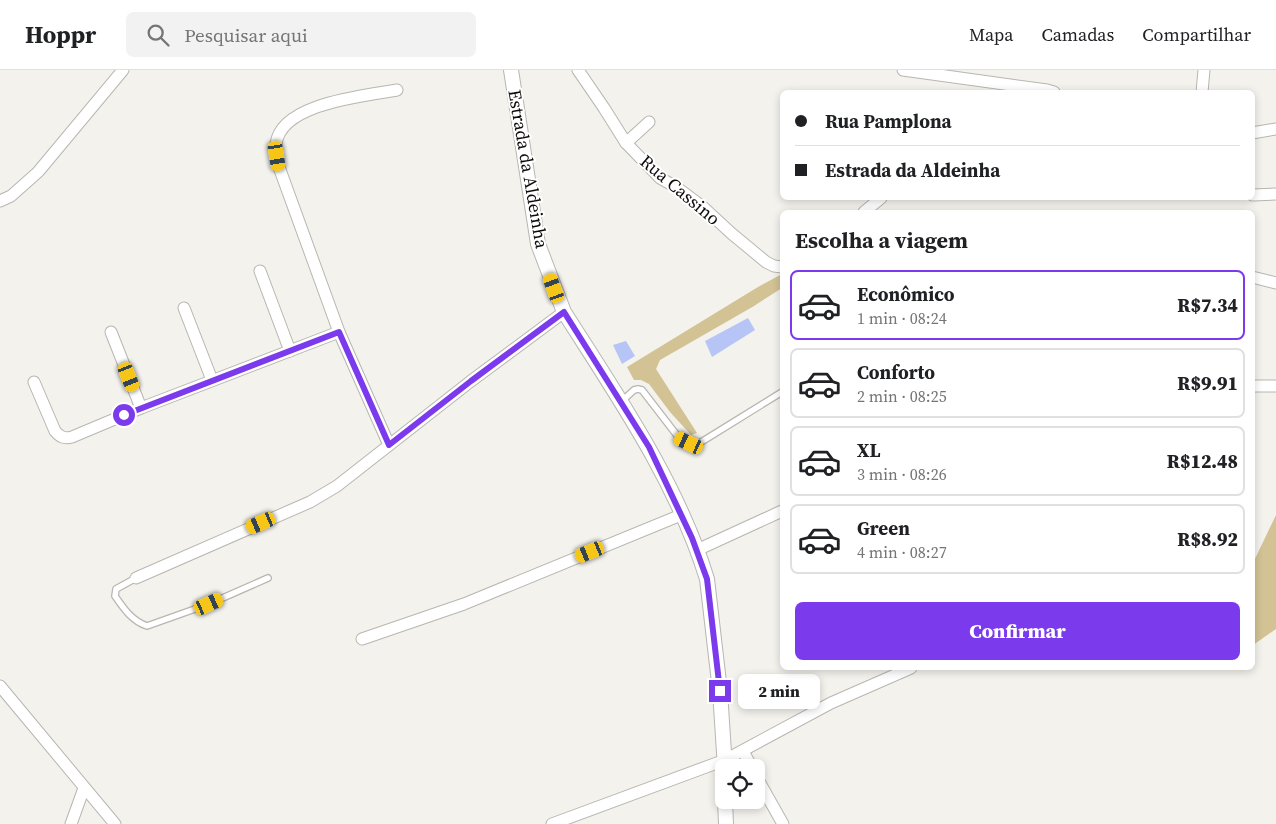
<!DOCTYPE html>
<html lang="pt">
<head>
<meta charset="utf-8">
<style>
	body { margin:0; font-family:"Source Serif 4",serif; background:#f2f2f2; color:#202124; height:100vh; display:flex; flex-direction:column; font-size:19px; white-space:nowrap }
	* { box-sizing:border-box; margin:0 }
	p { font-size:16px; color:#757577 }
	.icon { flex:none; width:28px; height:28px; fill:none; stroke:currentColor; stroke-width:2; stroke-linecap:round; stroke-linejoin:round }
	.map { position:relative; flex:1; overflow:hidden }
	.side { position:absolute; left:780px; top:140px; width:475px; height:460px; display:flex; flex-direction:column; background:#fff; border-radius:8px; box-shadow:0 2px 8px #0003 }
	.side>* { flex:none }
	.top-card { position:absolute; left:780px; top:20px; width:475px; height:110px; border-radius:8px; box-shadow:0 2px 8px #0003; display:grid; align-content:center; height:110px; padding:0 15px; background:#fff }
	.fabs { position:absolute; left:715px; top:689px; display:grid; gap:10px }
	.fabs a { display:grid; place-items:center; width:50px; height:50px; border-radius:8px; background:#fff; box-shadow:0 2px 8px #0003; font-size:25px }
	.end { position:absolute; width:22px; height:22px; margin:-11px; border:6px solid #7c3aed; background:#fff; box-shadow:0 0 0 2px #fff }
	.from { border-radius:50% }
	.bubble { position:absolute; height:35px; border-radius:8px; background:#fff; box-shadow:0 2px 8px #0003; font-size:16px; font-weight:800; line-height:35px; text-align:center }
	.car { position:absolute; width:15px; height:30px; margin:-15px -8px; border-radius:6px; box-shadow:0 0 4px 1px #0007; background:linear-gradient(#f5c518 24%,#345 0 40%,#f5c518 0 76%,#345 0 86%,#f5c518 0) }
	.top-card b { display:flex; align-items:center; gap:18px; height:48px; font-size:19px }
	.top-card b+b { border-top:1px solid #e0e0e0 }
	.top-card i { width:12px; height:12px; background:#202124 }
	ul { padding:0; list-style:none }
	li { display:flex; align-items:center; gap:15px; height:70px; margin:0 10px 8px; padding:0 5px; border:2px solid #e0e0e0; border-radius:8px }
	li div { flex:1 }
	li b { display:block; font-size:19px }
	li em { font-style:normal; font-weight:800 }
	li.active { border-color:#7c3aed }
	li>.icon { width:45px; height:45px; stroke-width:1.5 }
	h2 { padding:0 15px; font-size:22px; line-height:60px }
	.cta { display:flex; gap:10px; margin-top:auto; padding:10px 15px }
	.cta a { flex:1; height:58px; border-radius:8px; background:#7c3aed; color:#fff; font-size:20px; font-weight:800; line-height:58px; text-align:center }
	header { display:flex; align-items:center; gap:30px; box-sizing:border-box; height:70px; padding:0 25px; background:#fff; border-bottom:1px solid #e0e0e0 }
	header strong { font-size:24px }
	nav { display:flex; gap:28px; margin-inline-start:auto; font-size:18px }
	.search { width:350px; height:45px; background:#f2f2f2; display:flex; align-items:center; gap:12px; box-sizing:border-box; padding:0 18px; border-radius:8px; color:#757577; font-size:19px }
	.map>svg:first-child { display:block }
	.green { fill:#d2c294 }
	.water { fill:#b6c5f6 }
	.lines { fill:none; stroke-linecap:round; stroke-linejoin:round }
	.service-casing { stroke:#b8b6b1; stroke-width:8 }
	.minor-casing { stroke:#b8b6b1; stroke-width:13 }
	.tertiary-casing { stroke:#b8b6b1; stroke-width:16 }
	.service { stroke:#fff; stroke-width:5.5 }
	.minor { stroke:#fff; stroke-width:11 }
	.tertiary { stroke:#fff; stroke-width:14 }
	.route { stroke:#7c3aed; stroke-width:6 }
	.labels { text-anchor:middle; stroke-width:4; stroke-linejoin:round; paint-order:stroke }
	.street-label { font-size:18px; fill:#0d0c0b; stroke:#fff }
</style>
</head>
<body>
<header>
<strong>Hoppr</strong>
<div class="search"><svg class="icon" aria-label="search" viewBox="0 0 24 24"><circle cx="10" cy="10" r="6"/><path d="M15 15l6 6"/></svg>Pesquisar aqui</div>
<nav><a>Mapa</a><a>Camadas</a><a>Compartilhar</a></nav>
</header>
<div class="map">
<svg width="1276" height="754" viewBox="0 0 1276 754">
	<rect width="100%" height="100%" fill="#f3f2ed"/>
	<g class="green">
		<polygon points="782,204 782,218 754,236 660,290 656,299 697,363 691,365 670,342 649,314 641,310 634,310 627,297 758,217"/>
		<polygon points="1276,445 1276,559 1253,575 1253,493"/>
	</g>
	<g class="water">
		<polygon points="748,248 755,260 712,287 705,271"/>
		<polygon points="626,271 635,286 622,294 613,275"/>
	</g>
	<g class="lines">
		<g class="service-casing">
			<g id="service">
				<polyline points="622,331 634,320 638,319 642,320 679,368 689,373 698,374 782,322"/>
				<path d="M 136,508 L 116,519 L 115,526 C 124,539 132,551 147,556 L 209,534 L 268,508"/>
			</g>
		</g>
		<g class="minor-casing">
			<g id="minor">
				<polyline points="578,0 604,38 626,73 660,108 676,117 704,138 731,163 766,192 774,196 782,197"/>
				<polyline points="903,0 1047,20 1054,22"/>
				<polyline points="1202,22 1204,0"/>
				<polyline points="1252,63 1276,59"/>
				<polyline points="626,73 649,52"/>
				<polyline points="1252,125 1276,124"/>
				<polyline points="0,131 11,126 38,102 123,0"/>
				<polyline points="864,142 881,128"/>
				<polyline points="260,201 290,281"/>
				<polyline points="1252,207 1276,213"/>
				<polyline points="184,238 212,310"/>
				<polyline points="111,262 141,338"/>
				<path d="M 34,312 L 55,361 C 60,367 64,369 72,367 L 141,338 L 339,262"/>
				<polyline points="1252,316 1276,316"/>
				<path d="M 389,375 L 339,262 L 279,97 C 278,91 275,81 276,74 C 281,33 365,26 397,20"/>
				<polyline points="697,480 782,441"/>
				<polyline points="136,508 310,432 337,416 471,311 564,242"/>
				<polyline points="362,569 464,534 681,445"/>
				<polyline points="0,616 115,754"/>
				<polyline points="743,681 752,698"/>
				<polyline points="756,706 783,754"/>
				<polyline points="71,754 84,718"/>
				<polyline points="552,754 725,690 831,633 911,598"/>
			</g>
		</g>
		<g class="tertiary-casing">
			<g id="tertiary">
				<path d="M 511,0 L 538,174 L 564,242 C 618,327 677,412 707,509 L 720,621 L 725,698"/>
				<polyline points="725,730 726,754"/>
			</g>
		</g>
		<use href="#service" class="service"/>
		<use href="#minor" class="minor"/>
		<use href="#tertiary" class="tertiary"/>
	</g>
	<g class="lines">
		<polyline class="route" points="124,345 339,262 389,375 471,311 564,242 649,377 692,468 707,509 720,621"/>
	</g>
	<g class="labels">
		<g class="street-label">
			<text transform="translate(528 99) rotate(80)" y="6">Estrada da Aldeinha</text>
			<text transform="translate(680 120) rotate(40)" y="6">Rua Cassino</text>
		</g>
	</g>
</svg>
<div class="fabs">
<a><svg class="icon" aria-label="locate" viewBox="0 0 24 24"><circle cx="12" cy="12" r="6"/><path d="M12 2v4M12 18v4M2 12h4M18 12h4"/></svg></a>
</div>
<i class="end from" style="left:124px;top:345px"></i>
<i class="end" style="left:720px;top:621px"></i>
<div class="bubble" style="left:738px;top:604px;width:82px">2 min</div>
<i class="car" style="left:277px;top:86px;rotate:171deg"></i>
<i class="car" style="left:554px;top:218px;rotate:340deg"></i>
<i class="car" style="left:129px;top:307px;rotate:158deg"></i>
<i class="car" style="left:689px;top:373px;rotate:295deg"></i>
<i class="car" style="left:261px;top:453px;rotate:247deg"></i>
<i class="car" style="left:590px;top:482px;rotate:248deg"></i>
<i class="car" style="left:209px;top:534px;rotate:66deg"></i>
<div class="top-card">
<b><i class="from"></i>Rua Pamplona</b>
<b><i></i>Estrada da Aldeinha</b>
</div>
<section class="side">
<h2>Escolha a viagem</h2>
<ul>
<li class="active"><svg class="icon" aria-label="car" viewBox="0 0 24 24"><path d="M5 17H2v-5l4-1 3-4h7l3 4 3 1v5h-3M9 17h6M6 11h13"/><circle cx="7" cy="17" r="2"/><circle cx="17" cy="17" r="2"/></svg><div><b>Econômico</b><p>1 min · 08:24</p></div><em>R$7.34</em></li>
<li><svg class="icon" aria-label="car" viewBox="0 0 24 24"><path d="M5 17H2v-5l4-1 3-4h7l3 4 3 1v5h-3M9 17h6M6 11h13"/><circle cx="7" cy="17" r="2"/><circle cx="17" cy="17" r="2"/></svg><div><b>Conforto</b><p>2 min · 08:25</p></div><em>R$9.91</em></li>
<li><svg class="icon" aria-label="car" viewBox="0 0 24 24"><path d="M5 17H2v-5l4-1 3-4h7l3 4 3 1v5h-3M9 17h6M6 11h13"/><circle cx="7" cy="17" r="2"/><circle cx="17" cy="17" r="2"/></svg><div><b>XL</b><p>3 min · 08:26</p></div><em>R$12.48</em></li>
<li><svg class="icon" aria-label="car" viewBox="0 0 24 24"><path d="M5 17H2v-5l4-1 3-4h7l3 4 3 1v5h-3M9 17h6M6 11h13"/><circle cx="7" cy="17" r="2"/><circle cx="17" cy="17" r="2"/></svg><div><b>Green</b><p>4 min · 08:27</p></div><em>R$8.92</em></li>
</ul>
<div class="cta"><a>Confirmar</a></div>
</section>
</div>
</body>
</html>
